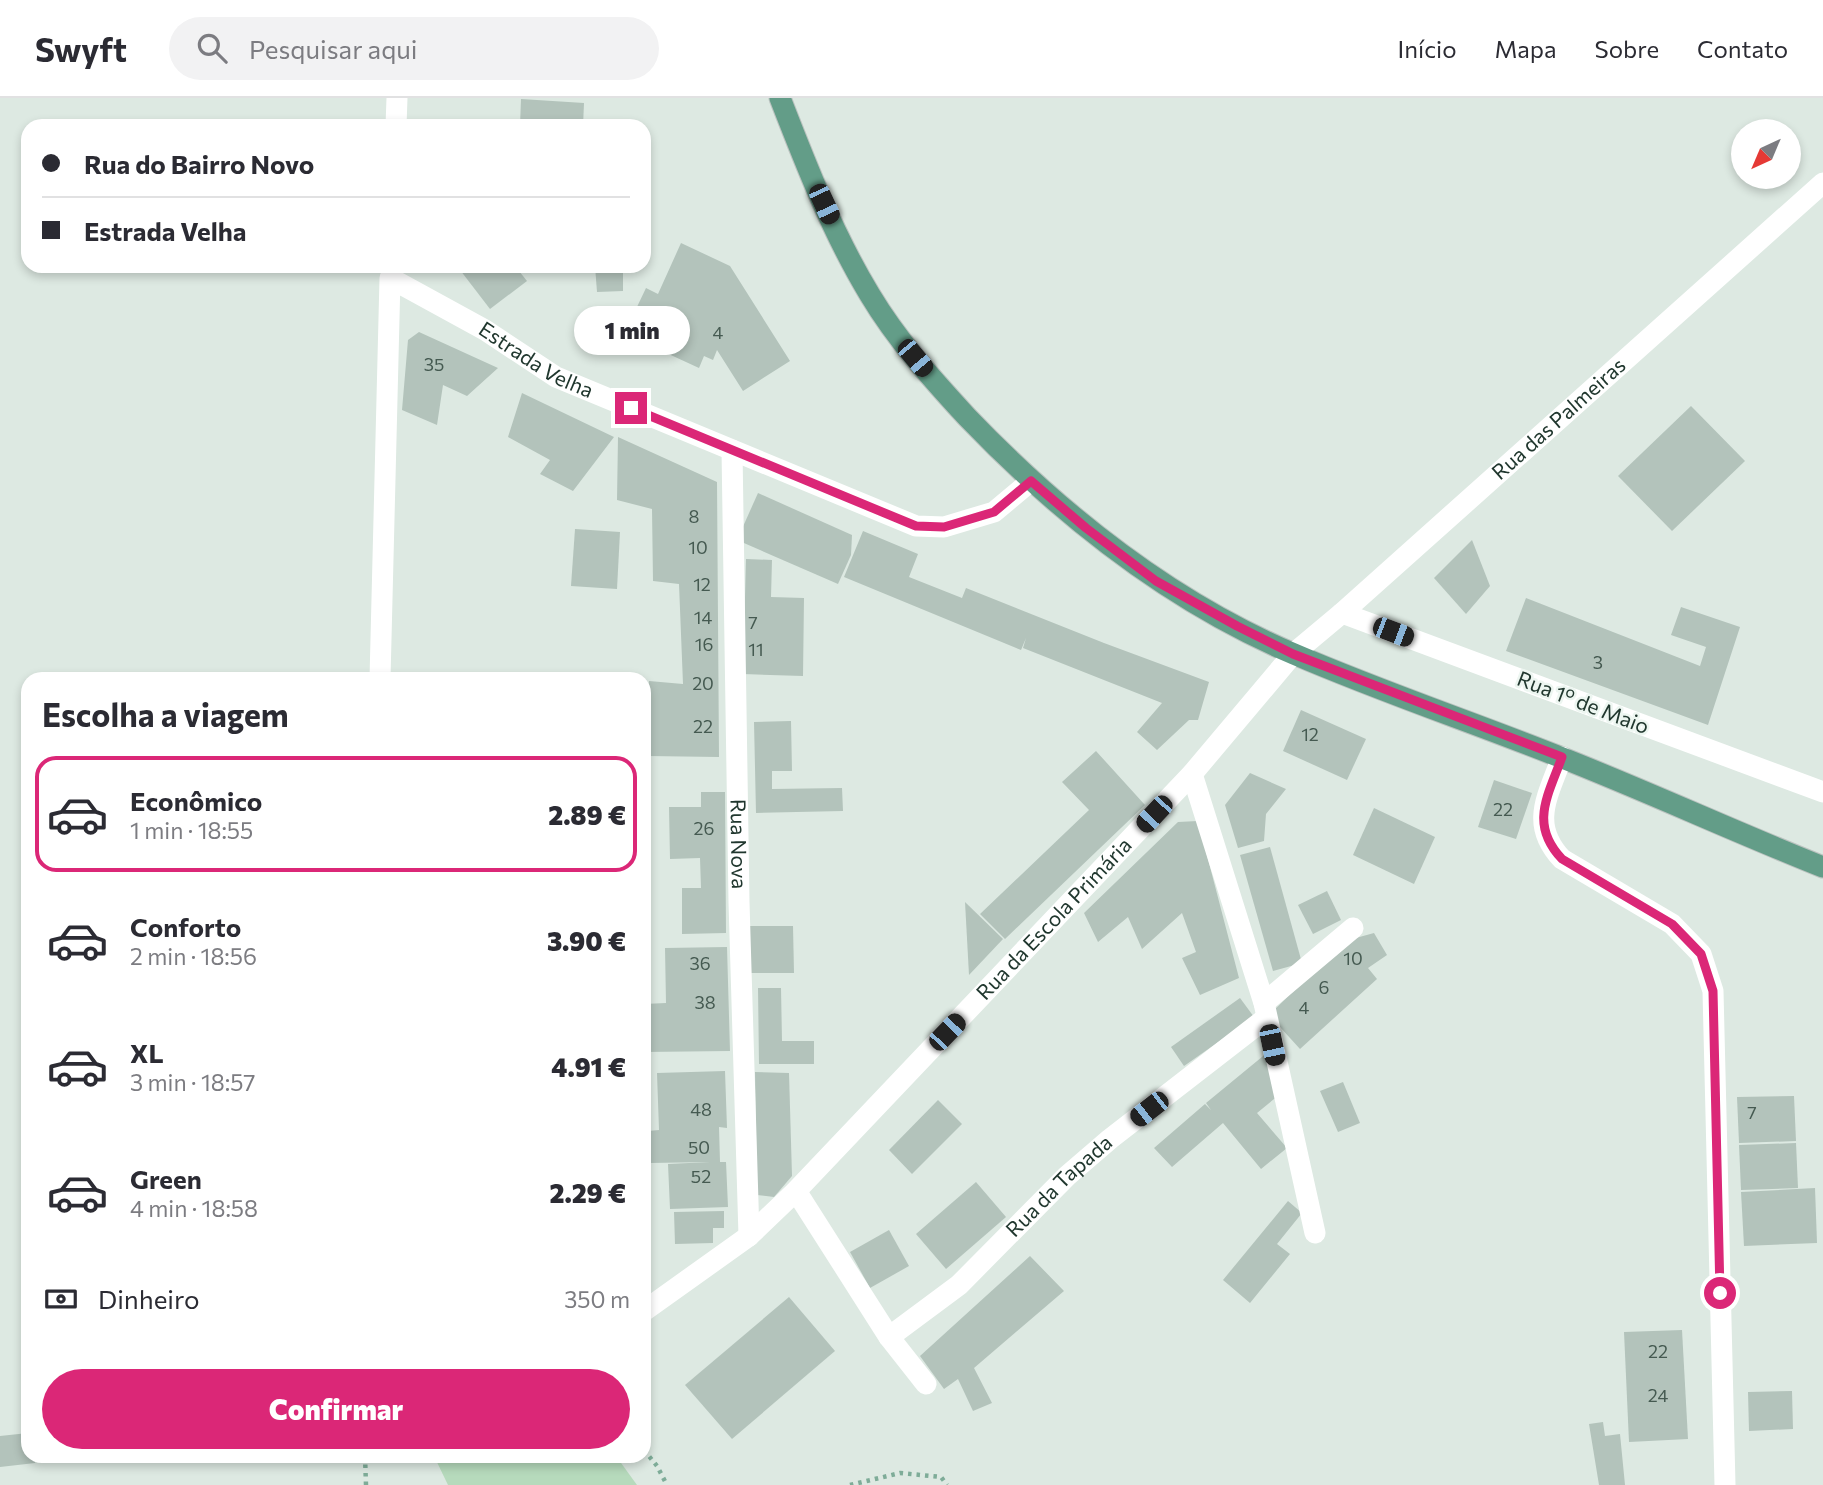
<!DOCTYPE html>
<html lang="pt">
<head>
<meta charset="utf-8">
<style>
	body { margin:0; font-family:Commissioner,sans-serif; background:#f2f2f3; color:#2b2b33; height:100vh; display:flex; flex-direction:column; font-size:26px; white-space:nowrap }
	* { box-sizing:border-box; margin:0 }
	p { font-size:23px; color:#7c7c81 }
	.icon { flex:none; width:38px; height:38px; fill:none; stroke:currentColor; stroke-width:2; stroke-linecap:round; stroke-linejoin:round }
	.map { position:relative; flex:1; overflow:hidden }
	.side { position:absolute; left:21px; top:574px; width:630px; height:791px; display:flex; flex-direction:column; background:#fff; border-radius:21px; box-shadow:0 4px 10px #0003 }
	.side>* { flex:none }
	.hud { position:absolute; left:21px; top:21px; width:630px; height:154px; border-radius:21px; box-shadow:0 4px 10px #0003; display:grid; align-content:center; height:154px; padding:0 21px; background:#fff }
	.needle { width:46px; rotate:224deg }
	.fabs { position:absolute; left:1731px; top:21px; display:grid; gap:14px }
	.fabs a { display:grid; place-items:center; width:70px; height:70px; border-radius:50%; background:#fff; box-shadow:0 4px 10px #0003; font-size:35px }
	.end { position:absolute; width:32px; height:32px; margin:-16px; border:9px solid #db2777; background:#fff; box-shadow:0 0 0 4px #fff }
	.from { border-radius:50% }
	.bubble { position:absolute; height:49px; border-radius:24px; background:#fff; box-shadow:0 4px 10px #0003; font-size:23px; font-weight:800; line-height:49px; text-align:center }
	.car { position:absolute; width:21px; height:42px; margin:-21px -10px; border-radius:9px; box-shadow:0 0 5px 2px #0007; background:linear-gradient(#222 24%,#8ab4d8 0 40%,#222 0 76%,#8ab4d8 0 86%,#222 0) }
	.hud b { display:flex; align-items:center; gap:24px; height:66px; font-size:26px }
	.hud b+b { border-top:2px solid #e1e1e2 }
	.hud i { width:18px; height:18px; background:#2b2b33 }
	ul { padding:0; list-style:none }
	li { display:flex; align-items:center; gap:21px; height:116px; margin:0 14px 10px; padding:0 7px; border:4px solid transparent; border-radius:21px }
	li div { flex:1 }
	li b { display:block; font-size:26px }
	li em { font-style:normal; font-weight:800 }
	li.selected { border-color:#db2777 }
	li>.icon { width:63px; height:63px; stroke-width:1.5 }
	h2 { padding:0 21px; font-size:32px; line-height:84px }
	.pay { display:flex; align-items:center; gap:18px; height:77px; padding:0 21px; font-size:26px }
	.pay p { margin-inline-start:auto }
	.action { display:flex; gap:14px; margin-top:auto; padding:14px 21px }
	.action a { flex:1; height:80px; border-radius:42px; background:#db2777; color:#fff; font-size:28px; font-weight:800; line-height:80px; text-align:center }
	header { display:flex; align-items:center; gap:42px; box-sizing:border-box; height:98px; padding:0 35px; background:#fff; border-bottom:2px solid #e1e1e2 }
	header strong { font-size:33px }
	nav { display:flex; gap:38px; margin-inline-start:auto; font-size:24px }
	.search { width:490px; height:63px; background:#f2f2f3; display:flex; align-items:center; gap:18px; box-sizing:border-box; padding:0 24px; border-radius:38px; color:#7c7c81; font-size:26px }
	.map>svg:first-child { display:block }
	.green { fill:#b6dabc }
	.building { fill:#b3c3bb }
	.lines { fill:none; stroke-linecap:round; stroke-linejoin:round }
	.major-casing { stroke:#bcc3c0; stroke-width:23 }
	.path { stroke:#7eac98; stroke-width:4.5; stroke-dasharray:3.5 5; stroke-linecap:butt }
	.minor { stroke:#fff; stroke-width:21 }
	.major { stroke:#639d88; stroke-width:21 }
	.route { stroke:#db2777; stroke-width:9 }
	.labels { text-anchor:middle; stroke-width:5; stroke-linejoin:round; paint-order:stroke }
	.number-label { font-size:18px; fill:#455a51 }
	.street-label { font-size:21px; fill:#20372e; stroke:#edf6f1 }
</style>
</head>
<body>
<header>
<strong>Swyft</strong>
<div class="search"><svg class="icon" aria-label="search" viewBox="0 0 24 24"><circle cx="10" cy="10" r="6"/><path d="M15 15l6 6"/></svg>Pesquisar aqui</div>
<nav><a>Início</a><a>Mapa</a><a>Sobre</a><a>Contato</a></nav>
</header>
<div class="map">
<svg width="1823" height="1387" viewBox="0 0 1823 1387">
	<rect width="100%" height="100%" fill="#dde9e2"/>
	<polygon class="green" points="434,1358 616,1358 637,1387 448,1387"/>
	<g class="building">
		<polygon points="521,1 584,5 583,28 520,28"/>
		<polygon points="681,145 730,168 790,263 743,293 717,252 713,262 704,258 699,270 636,241 648,216 636,211 646,190 658,196"/>
		<polygon points="457,168 515,168 527,183 490,211"/>
		<polygon points="595,168 623,168 623,193 597,194"/>
		<polygon points="419,234 498,270 467,298 443,287 437,327 402,312 408,242"/>
		<polygon points="522,295 614,339 573,393 540,376 550,362 508,339"/>
		<polygon points="1691,308 1745,363 1672,433 1618,378"/>
		<polygon points="618,339 717,384 719,659 648,658 649,583 683,586 679,486 653,483 652,411 617,402"/>
		<polygon points="758,395 852,437 851,457 838,486 737,442"/>
		<polygon points="575,431 620,434 617,491 571,488"/>
		<polygon points="863,433 918,456 909,479 962,500 966,490 1104,545 1209,584 1198,622 1189,622 1157,652 1137,634 1162,605 1023,550 1026,540 1021,552 844,479"/>
		<polygon points="1472,442 1490,488 1466,516 1434,480"/>
		<polygon points="746,461 772,462 771,499 804,500 803,578 743,576"/>
		<polygon points="1526,500 1700,568 1706,549 1671,537 1681,509 1740,529 1708,627 1506,553"/>
		<polygon points="1301,612 1366,641 1347,682 1283,653"/>
		<polygon points="791,623 792,673 772,673 772,691 842,690 843,713 756,715 754,624"/>
		<polygon points="1096,653 1145,707 1005,841 980,816 1089,712 1062,684"/>
		<polygon points="1250,675 1286,691 1266,716 1264,743 1238,750 1225,707"/>
		<polygon points="1494,682 1532,695 1516,741 1478,729"/>
		<polygon points="701,694 725,694 726,835 682,836 682,790 701,790 700,760 670,761 669,709 701,709"/>
		<polygon points="1374,710 1435,739 1414,786 1353,757"/>
		<polygon points="1198,723 1239,880 1200,897 1182,860 1196,854 1182,815 1142,851 1128,819 1098,844 1084,815 1178,724"/>
		<polygon points="1270,749 1302,865 1273,873 1240,757"/>
		<polygon points="1327,793 1341,822 1313,836 1298,807"/>
		<polygon points="965,804 1003,841 969,877"/>
		<polygon points="747,828 793,828 794,875 747,875"/>
		<polygon points="1374,835 1387,857 1368,870 1377,881 1300,951 1269,917 1345,843"/>
		<polygon points="727,849 730,953 644,954 644,906 666,905 665,850"/>
		<polygon points="758,890 781,890 782,943 814,943 814,966 759,966"/>
		<polygon points="1240,900 1254,919 1184,968 1171,949"/>
		<polygon points="1268,954 1279,997 1257,1015 1287,1050 1261,1071 1223,1025 1172,1069 1154,1050 1205,1006 1211,1012 1206,1005"/>
		<polygon points="725,973 727,1030 719,1029 720,1064 726,1064 728,1109 670,1111 668,1066 710,1064 650,1065 648,1033 659,1032 657,975"/>
		<polygon points="755,974 789,975 792,1078 774,1099 757,1097"/>
		<polygon points="1343,984 1360,1025 1338,1034 1320,993"/>
		<polygon points="1794,998 1796,1043 1739,1045 1737,999"/>
		<polygon points="938,1002 962,1026 912,1076 889,1052"/>
		<polygon points="1796,1045 1798,1090 1741,1092 1739,1047"/>
		<polygon points="976,1084 1006,1119 946,1171 916,1136"/>
		<polygon points="1815,1090 1817,1145 1744,1148 1741,1094"/>
		<polygon points="1288,1103 1302,1115 1277,1146 1290,1156 1250,1205 1223,1182"/>
		<polygon points="724,1113 724,1130 713,1130 713,1145 675,1146 674,1114"/>
		<polygon points="889,1132 909,1168 870,1190 850,1154"/>
		<polygon points="1030,1158 1064,1193 974,1270 992,1305 973,1313 958,1281 944,1291 920,1258"/>
		<polygon points="789,1199 835,1253 732,1341 685,1287"/>
		<polygon points="1682,1232 1688,1341 1629,1344 1624,1234"/>
		<polygon points="1792,1293 1793,1331 1749,1333 1748,1294"/>
		<polygon points="1603,1324 1605,1338 1620,1336 1625,1387 1599,1387 1589,1326"/>
		<polygon points="28,1335 28,1358 35,1358 35,1365 0,1369 0,1338"/>
	</g>
	<g class="lines">
		<g class="major-casing">
			<path id="major" d="M 780,0 C 806,67 833,136 870,197 C 897,242 932,281 967,319 C 1061,417 1169,503 1294,556 C 1382,594 1472,624 1560,659 C 1649,694 1735,734 1823,769"/>
		</g>
		<g class="path">
			<polyline points="644,1352 657,1368 667,1387"/>
			<polyline points="365,1358 366,1387"/>
			<polyline points="850,1387 900,1375 941,1379 947,1387"/>
		</g>
		<g class="minor">
			<polyline points="396,28 397,0"/>
			<path id="s1" d="M 732,352 L 739,804 L 749,1138"/>
			<polyline points="1342,515 1823,694"/>
			<path id="s2" d="M 380,581 L 390,180 L 485,232 L 556,279 L 916,428 L 944,429 L 994,414 L 1031,383"/>
			<path d="M 1562,659 C 1548,698 1529,726 1562,761 L 1672,826 L 1701,856 L 1713,893 L 1725,1387"/>
			<polyline points="1192,676 1264,905 1315,1135"/>
			<polyline points="1264,905 1353,830"/>
			<polyline points="796,1093 889,1239 926,1286"/>
			<path id="s3" d="M 644,1213 L 749,1138 L 796,1093 L 1192,676 L 1293,556 L 1342,515 L 1823,85"/>
			<path id="s4" d="M 889,1239 L 959,1187 L 1067,1078 L 1110,1041 L 1266,920"/>
		</g>
		<use href="#major" class="major"/>
	</g>
	<g class="lines">
		<path class="route" d="M 631,310 L 916,428 L 944,429 L 994,414 L 1031,383 L 1086,430 L 1156,483 L 1237,528 L 1293,556 L 1562,659 C 1548,698 1529,726 1562,761 L 1672,826 L 1701,856 L 1713,893 L 1720,1195"/>
	</g>
	<g class="labels">
		<g class="number-label">
			<text x="718" y="241">4</text>
			<text x="434" y="273">35</text>
			<text x="694" y="425">8</text>
			<text x="698" y="456">10</text>
			<text x="702" y="493">12</text>
			<text x="703" y="526">14</text>
			<text x="753" y="531">7</text>
			<text x="704" y="553">16</text>
			<text x="756" y="558">11</text>
			<text x="1598" y="571">3</text>
			<text x="703" y="592">20</text>
			<text x="703" y="635">22</text>
			<text x="1310" y="643">12</text>
			<text x="1503" y="718">22</text>
			<text x="704" y="737">26</text>
			<text x="1353" y="867">10</text>
			<text x="700" y="872">36</text>
			<text x="1324" y="896">6</text>
			<text x="705" y="911">38</text>
			<text x="1304" y="916">4</text>
			<text x="701" y="1018">48</text>
			<text x="1752" y="1021">7</text>
			<text x="699" y="1056">50</text>
			<text x="701" y="1085">52</text>
			<text x="1658" y="1260">22</text>
			<text x="1658" y="1304">24</text>
		</g>
		<g class="street-label">
			<text dy="7" stroke="none"><textPath href="#s2" startOffset="569">Estrada Velha</textPath></text>
			<text dy="7" stroke="none"><textPath href="#s3" startOffset="1281">Rua das Palmeiras</textPath></text>
			<text transform="translate(1583 605) rotate(21)" y="7">Rua 1º de Maio</text>
			<text dy="7" stroke="none"><textPath href="#s1" startOffset="394">Rua Nova</textPath></text>
			<text dy="7" stroke="none"><textPath href="#s3" startOffset="569">Rua da Escola Primária</textPath></text>
			<text dy="7" stroke="none"><textPath href="#s4" startOffset="228">Rua da Tapada</textPath></text>
		</g>
	</g>
</svg>
<div class="fabs">
<a><svg class="needle" viewBox="-14 -14 28 28"><path d="M0-13l5 13h-10z" fill="#e53935"/><path d="M0 13l5-13h-10z" fill="#7c7c81"/></svg></a>
</div>
<i class="end from" style="left:1720px;top:1195px"></i>
<i class="end" style="left:631px;top:310px"></i>
<div class="bubble" style="left:574px;top:208px;width:116px">1 min</div>
<i class="car" style="left:824px;top:106px;rotate:155deg"></i>
<i class="car" style="left:915px;top:260px;rotate:140deg"></i>
<i class="car" style="left:1393px;top:534px;rotate:111deg"></i>
<i class="car" style="left:1154px;top:716px;rotate:223deg"></i>
<i class="car" style="left:947px;top:934px;rotate:44deg"></i>
<i class="car" style="left:1272px;top:947px;rotate:168deg"></i>
<i class="car" style="left:1149px;top:1011px;rotate:232deg"></i>
<div class="hud">
<b><i class="from"></i>Rua do Bairro Novo</b>
<b><i></i>Estrada Velha</b>
</div>
<section class="side">
<h2>Escolha a viagem</h2>
<ul>
<li class="selected"><svg class="icon" aria-label="car" viewBox="0 0 24 24"><path d="M5 17H2v-5l4-1 3-4h7l3 4 3 1v5h-3M9 17h6M6 11h13"/><circle cx="7" cy="17" r="2"/><circle cx="17" cy="17" r="2"/></svg><div><b>Econômico</b><p>1 min · 18:55</p></div><em>2.89 €</em></li>
<li><svg class="icon" aria-label="car" viewBox="0 0 24 24"><path d="M5 17H2v-5l4-1 3-4h7l3 4 3 1v5h-3M9 17h6M6 11h13"/><circle cx="7" cy="17" r="2"/><circle cx="17" cy="17" r="2"/></svg><div><b>Conforto</b><p>2 min · 18:56</p></div><em>3.90 €</em></li>
<li><svg class="icon" aria-label="car" viewBox="0 0 24 24"><path d="M5 17H2v-5l4-1 3-4h7l3 4 3 1v5h-3M9 17h6M6 11h13"/><circle cx="7" cy="17" r="2"/><circle cx="17" cy="17" r="2"/></svg><div><b>XL</b><p>3 min · 18:57</p></div><em>4.91 €</em></li>
<li><svg class="icon" aria-label="car" viewBox="0 0 24 24"><path d="M5 17H2v-5l4-1 3-4h7l3 4 3 1v5h-3M9 17h6M6 11h13"/><circle cx="7" cy="17" r="2"/><circle cx="17" cy="17" r="2"/></svg><div><b>Green</b><p>4 min · 18:58</p></div><em>2.29 €</em></li>
</ul>
<div class="pay"><svg class="icon" aria-label="cash" viewBox="0 0 24 24"><path d="M3 7h18v10H3z"/><circle cx="12" cy="12" r="2"/></svg>Dinheiro<p>350 m</p></div>
<div class="action"><a>Confirmar</a></div>
</section>
</div>
</body>
</html>
